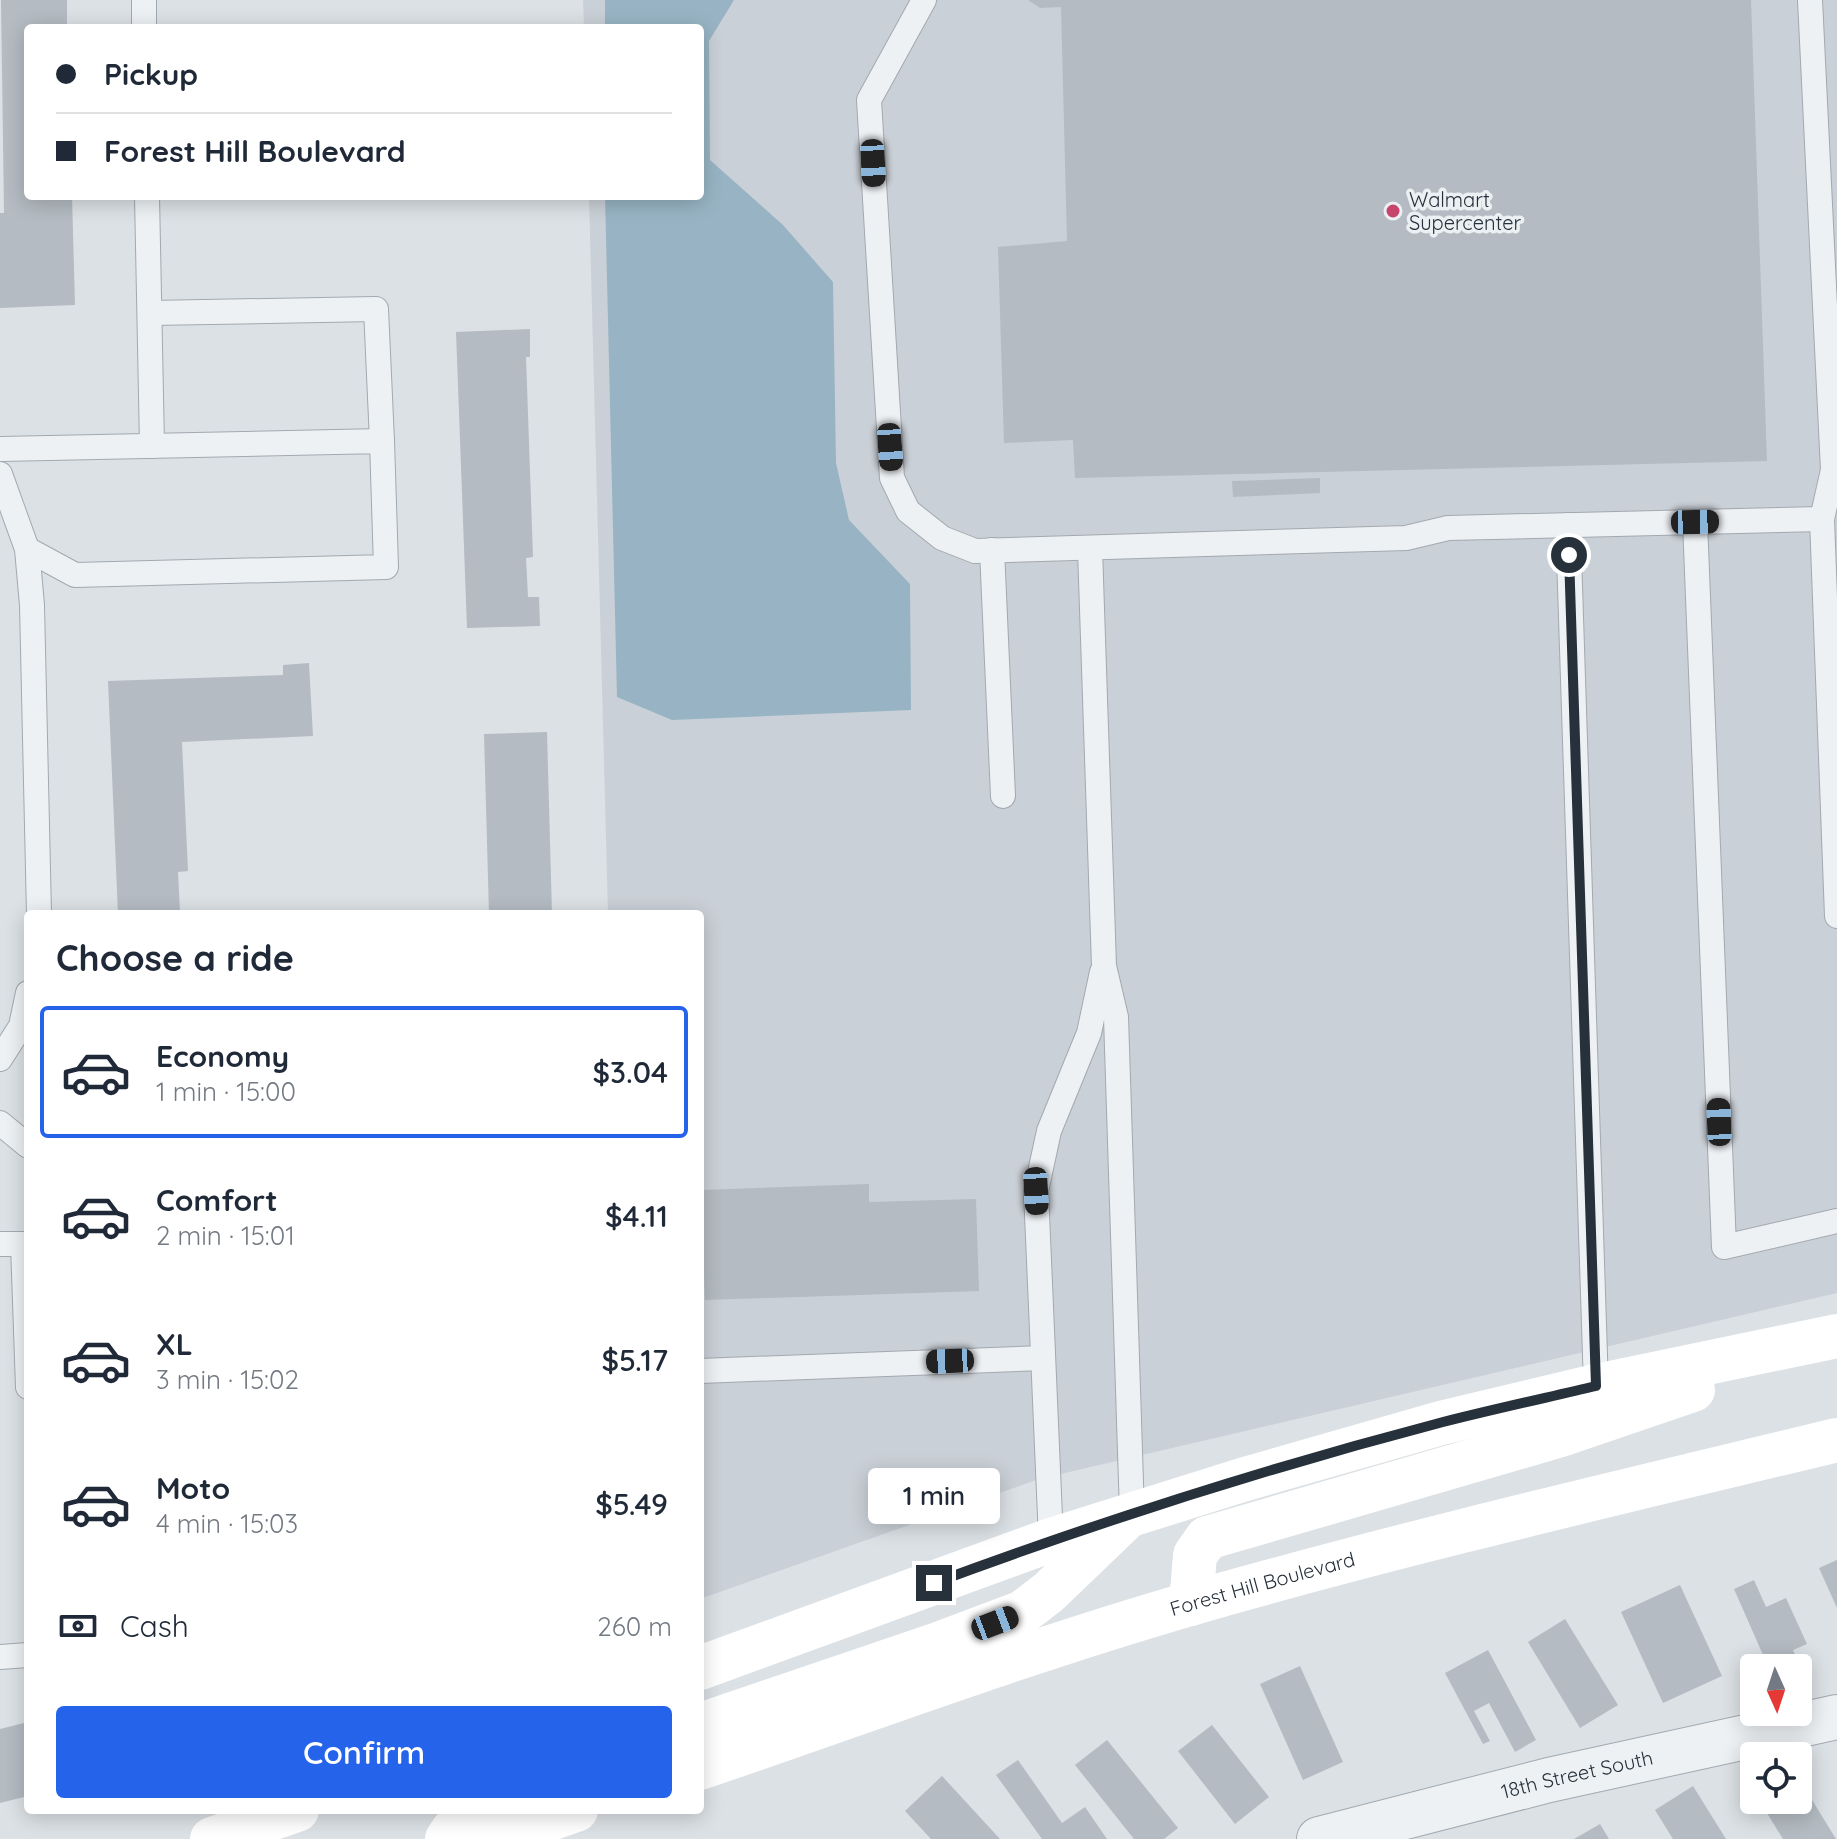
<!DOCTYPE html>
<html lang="en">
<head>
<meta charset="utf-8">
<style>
	body { margin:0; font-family:Quicksand,sans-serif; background:#f2f2f3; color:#1f2937; height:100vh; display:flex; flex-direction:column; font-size:30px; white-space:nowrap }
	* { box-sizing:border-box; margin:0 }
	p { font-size:26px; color:#747a83 }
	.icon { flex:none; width:44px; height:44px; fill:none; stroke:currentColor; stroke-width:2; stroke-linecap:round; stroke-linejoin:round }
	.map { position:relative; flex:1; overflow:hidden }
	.side { position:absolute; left:24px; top:910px; width:680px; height:904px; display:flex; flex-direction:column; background:#fff; border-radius:8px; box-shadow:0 4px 20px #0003 }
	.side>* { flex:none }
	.top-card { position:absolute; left:24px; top:24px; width:680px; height:176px; border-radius:8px; box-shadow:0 4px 20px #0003; display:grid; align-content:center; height:176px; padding:0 32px; background:#fff }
	.needle { width:52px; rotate:177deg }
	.fabs { position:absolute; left:1740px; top:1654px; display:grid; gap:16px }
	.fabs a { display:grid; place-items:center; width:72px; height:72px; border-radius:8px; background:#fff; box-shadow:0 4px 20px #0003; font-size:40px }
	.end { position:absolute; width:36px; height:36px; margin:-18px; border:10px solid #27313b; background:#fff; box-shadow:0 0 0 4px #fff }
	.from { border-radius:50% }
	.bubble { position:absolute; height:56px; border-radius:8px; background:#fff; box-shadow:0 4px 20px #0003; font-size:26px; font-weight:600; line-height:56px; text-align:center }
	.car { position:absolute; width:24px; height:48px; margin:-24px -12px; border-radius:10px; box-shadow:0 0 6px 2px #0007; background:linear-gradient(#222 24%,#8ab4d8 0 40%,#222 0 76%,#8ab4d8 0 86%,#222 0) }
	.top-card b { display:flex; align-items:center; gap:28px; height:76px; font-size:30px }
	.top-card b+b { border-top:2px solid #e0e1e3 }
	.top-card i { width:20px; height:20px; background:#1f2937 }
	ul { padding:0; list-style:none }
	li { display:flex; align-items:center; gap:24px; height:132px; margin:0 16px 12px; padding:0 16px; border:4px solid transparent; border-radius:8px }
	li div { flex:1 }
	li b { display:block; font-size:30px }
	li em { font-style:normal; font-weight:600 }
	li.current { border-color:#2563eb }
	li>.icon { width:72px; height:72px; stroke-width:1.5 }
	h2 { padding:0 32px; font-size:36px; line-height:96px }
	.pay { display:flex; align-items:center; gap:20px; height:88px; padding:0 32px; font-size:30px }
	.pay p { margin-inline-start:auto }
	.button { display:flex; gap:16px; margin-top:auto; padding:16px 32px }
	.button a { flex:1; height:92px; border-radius:8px; background:#2563eb; color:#fff; font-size:32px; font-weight:600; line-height:92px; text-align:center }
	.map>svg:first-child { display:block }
	.built { fill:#cad0d7 }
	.water { fill:#98b4c4 }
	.building { fill:#b4bbc2 }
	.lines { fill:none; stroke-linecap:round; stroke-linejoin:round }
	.lane-casing { stroke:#a2a9af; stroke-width:26 }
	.street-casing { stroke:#a2a9af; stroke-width:46 }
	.lane { stroke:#eef1f4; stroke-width:24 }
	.street { stroke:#eef1f4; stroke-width:44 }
	.secondary { stroke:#fff; stroke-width:44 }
	.route { stroke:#27313b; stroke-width:10 }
	.poi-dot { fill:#c7456b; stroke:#ebf0f3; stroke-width:3 }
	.labels { text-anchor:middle; stroke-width:7; stroke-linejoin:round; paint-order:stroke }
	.poi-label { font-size:20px; fill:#27313b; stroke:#ebf0f3; text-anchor:start }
	.street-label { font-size:20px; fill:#27313b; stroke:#ebf0f3 }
</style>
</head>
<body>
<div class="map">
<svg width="1837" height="1839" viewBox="0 0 1837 1839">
	<rect width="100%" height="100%" fill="#dce1e5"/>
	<polygon class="built" points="583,0 1837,0 1837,1293 1039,1479 700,1599 700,914 608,914 589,196 700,196 700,28 584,28"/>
	<polygon class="water" points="605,0 734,0 709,41 710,160 783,225 833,282 836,463 849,520 910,584 911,710 672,720 617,697 605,196 700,196 700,28 605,28"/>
	<g class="building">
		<polygon points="1,0 67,0 67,28 28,28 28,196 72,196 75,305 0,308 0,213 4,213"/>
		<polygon points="1028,0 1751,0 1767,461 1075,478 1073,440 1004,443 998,247 1067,241 1061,7 1040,8"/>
		<polygon points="530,329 530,357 526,357 533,557 526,558 528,597 539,597 540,626 467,628 456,332"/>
		<polygon points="1320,478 1320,493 1233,497 1232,481"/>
		<polygon points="309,663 313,736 182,742 188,871 178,872 180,912 190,911 190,914 118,914 108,681 283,675 283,665"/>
		<polygon points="547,732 552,914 489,914 484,734"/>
		<polygon points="869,1184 869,1202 976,1199 979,1291 705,1300 701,1190"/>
		<polygon points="1837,1560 1837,1608 1819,1568"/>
		<polygon points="1754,1580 1766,1607 1786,1598 1807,1644 1793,1650 1807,1682 1798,1686 1798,1668 1757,1668 1767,1664 1734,1589"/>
		<polygon points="1680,1585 1722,1676 1663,1703 1621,1612"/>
		<polygon points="1565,1619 1618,1705 1580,1728 1528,1642"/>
		<polygon points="1488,1650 1536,1740 1515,1752 1489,1703 1474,1711 1490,1741 1483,1744 1445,1673"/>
		<polygon points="1300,1666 1343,1762 1303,1780 1260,1684"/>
		<polygon points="28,1722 28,1796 0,1803 0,1729"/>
		<polygon points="1212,1725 1269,1797 1235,1824 1178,1751"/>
		<polygon points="1107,1740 1178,1828 1164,1839 1134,1839 1075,1765"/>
		<polygon points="1018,1760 1062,1823 1085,1807 1107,1839 1042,1839 996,1775"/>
		<polygon points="942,1776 1000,1839 931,1839 905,1811"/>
		<polygon points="1798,1777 1836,1839 1783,1839 1759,1800 1798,1800"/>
		<polygon points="1693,1786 1726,1839 1673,1839 1655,1810"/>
		<polygon points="1600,1824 1609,1839 1574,1839"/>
	</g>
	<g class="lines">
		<g class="lane-casing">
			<g id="lane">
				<polyline points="144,0 144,28"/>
				<polyline points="924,0 869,100 892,478 908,511 942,538 975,551 1406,538 1448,528 1822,519"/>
				<polyline points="1810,0 1833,470 1822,519 1837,916"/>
				<polyline points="147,196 152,446"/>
				<polyline points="150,313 376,309 382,441"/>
				<polyline points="0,449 382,441 386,567 75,575 27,549"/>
				<polyline points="0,474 27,549 32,605 39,914"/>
				<polyline points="1695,522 1724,1247 1837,1221"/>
				<polyline points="1568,525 1596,1386"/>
				<polyline points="1090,549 1104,966 1116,1017 1132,1513"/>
				<polyline points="992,550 1003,796"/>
				<polyline points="0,1059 21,1026 28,993"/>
				<polyline points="0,1123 28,1146"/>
				<polyline points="0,1244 23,1244 28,1387"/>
				<polyline points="700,1371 1043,1358"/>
				<polyline points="1051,1540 1036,1191 1049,1131 1089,1033 1102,972"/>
				<polyline points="0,1657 28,1655"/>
			</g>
		</g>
		<g class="street-casing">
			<g id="street">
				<path id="s1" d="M 1319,1839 L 1549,1780 L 1837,1717"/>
			</g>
		</g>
		<use href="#lane" class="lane"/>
		<use href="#street" class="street"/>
		<g class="secondary">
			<polyline points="1191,1604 1195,1555 1207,1538 1561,1435 1693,1390"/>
			<polyline points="700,1668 1051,1540 1242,1480 1441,1423 1596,1386 1837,1336"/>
			<polyline points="700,1725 938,1644 1023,1612 1049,1592 1123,1521"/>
			<path id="s2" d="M 700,1768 C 864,1712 1027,1651 1193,1603 C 1406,1542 1622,1492 1837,1440"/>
			<polyline points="212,1839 297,1810"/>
			<polyline points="447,1839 453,1830 492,1810"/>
			<polyline points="492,1839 576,1810"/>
		</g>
	</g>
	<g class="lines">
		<path class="route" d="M 934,1583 C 1101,1521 1271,1467 1443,1422 C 1494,1409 1545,1398 1596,1386 L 1569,555"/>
	</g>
	<circle class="poi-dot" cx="1393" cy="211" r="8"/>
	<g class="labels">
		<g class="poi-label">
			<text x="1409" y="207">Walmart<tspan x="1409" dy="23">Supercenter</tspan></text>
		</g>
		<g class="street-label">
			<text dy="7" stroke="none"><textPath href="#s2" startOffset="592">Forest Hill Boulevard</textPath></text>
			<text dy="7" stroke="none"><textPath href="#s1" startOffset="266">18th Street South</textPath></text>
		</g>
	</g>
</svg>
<div class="fabs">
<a><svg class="needle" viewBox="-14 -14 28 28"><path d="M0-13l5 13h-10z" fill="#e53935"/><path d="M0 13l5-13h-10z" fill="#747a83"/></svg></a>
<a><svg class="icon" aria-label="locate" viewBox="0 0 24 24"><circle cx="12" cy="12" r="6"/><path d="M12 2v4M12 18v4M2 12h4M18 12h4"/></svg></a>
</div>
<i class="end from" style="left:1569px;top:555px"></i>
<i class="end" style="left:934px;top:1583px"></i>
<div class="bubble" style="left:868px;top:1468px;width:132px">1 min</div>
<i class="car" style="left:873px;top:163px;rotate:177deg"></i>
<i class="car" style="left:890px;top:447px;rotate:176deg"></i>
<i class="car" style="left:1695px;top:522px;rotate:89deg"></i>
<i class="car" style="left:1719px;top:1122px;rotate:358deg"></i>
<i class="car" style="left:1036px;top:1191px;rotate:177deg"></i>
<i class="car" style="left:950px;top:1361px;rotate:268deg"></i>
<i class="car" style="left:995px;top:1623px;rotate:69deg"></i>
<div class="top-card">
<b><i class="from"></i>Pickup</b>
<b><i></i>Forest Hill Boulevard</b>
</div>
<section class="side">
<h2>Choose a ride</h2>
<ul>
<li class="current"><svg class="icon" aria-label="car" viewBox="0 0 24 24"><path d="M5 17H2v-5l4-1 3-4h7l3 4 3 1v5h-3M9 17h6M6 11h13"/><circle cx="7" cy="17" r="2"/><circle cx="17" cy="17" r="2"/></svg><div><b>Economy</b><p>1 min · 15:00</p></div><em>$3.04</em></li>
<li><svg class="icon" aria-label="car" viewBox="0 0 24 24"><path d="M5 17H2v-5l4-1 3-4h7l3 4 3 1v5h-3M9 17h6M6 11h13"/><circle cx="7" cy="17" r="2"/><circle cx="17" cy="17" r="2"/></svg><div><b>Comfort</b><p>2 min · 15:01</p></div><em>$4.11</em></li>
<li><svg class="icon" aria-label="car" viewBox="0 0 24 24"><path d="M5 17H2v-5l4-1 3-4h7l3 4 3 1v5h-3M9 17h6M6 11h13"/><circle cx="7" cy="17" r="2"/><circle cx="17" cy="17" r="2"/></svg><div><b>XL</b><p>3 min · 15:02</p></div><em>$5.17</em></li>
<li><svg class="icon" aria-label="car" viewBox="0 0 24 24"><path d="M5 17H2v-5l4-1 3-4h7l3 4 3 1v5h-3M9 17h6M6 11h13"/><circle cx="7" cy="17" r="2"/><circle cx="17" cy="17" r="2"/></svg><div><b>Moto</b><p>4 min · 15:03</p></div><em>$5.49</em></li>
</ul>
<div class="pay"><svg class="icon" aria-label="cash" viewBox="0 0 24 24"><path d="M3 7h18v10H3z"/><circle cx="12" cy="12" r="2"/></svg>Cash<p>260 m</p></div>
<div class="button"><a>Confirm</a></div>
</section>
</div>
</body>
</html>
